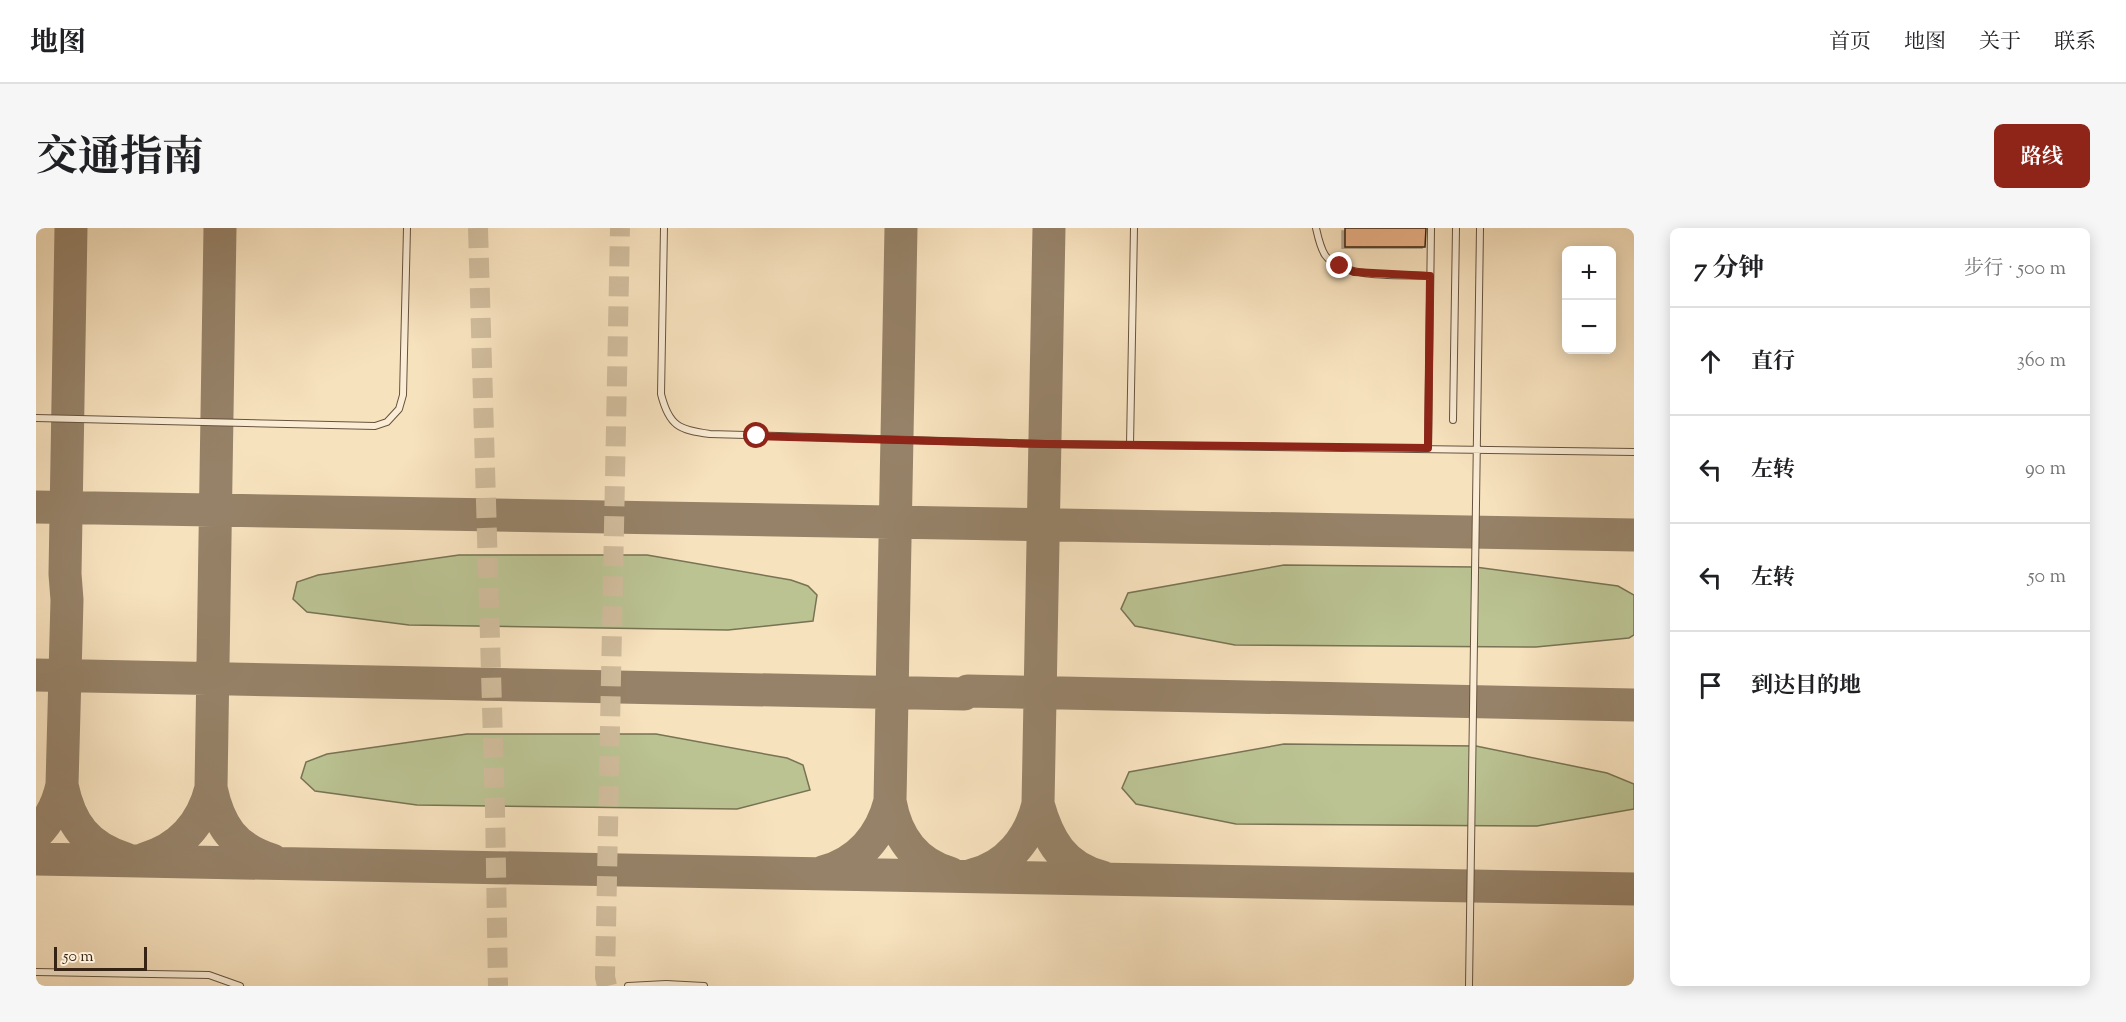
<!DOCTYPE html>
<html lang="zh">
<meta charset="utf-8">
<style>
body{margin:0;font-family:"Sorts Mill Goudy","Noto Serif SC",serif;background:#f6f6f6;color:#202124}
.controls{position:absolute;right:18px;top:18px;display:grid;overflow:hidden;border-radius:9px;box-shadow:0 3px 15px #0003}
.controls button{width:54px;height:54px;display:grid;place-items:center;padding:0;border:0;border-bottom:2px solid #e0e0e0;background:#fff;color:#202124;font:30px sans-serif}
.scale{position:absolute;left:18px;bottom:15px;width:93px;box-sizing:border-box;padding-left:6px;border:3px solid #362313;border-top:0;font-size:16px;line-height:21px;white-space:nowrap;color:#362313;-webkit-text-stroke:4px #faecd5;paint-order:stroke}
.stop{position:absolute;width:18px;height:18px;margin:-14px;border:4px solid #8f2418;border-radius:50%;background:#fff}
.stop.end{background:#8f2418;border-color:#fff;box-shadow:0 2px 6px #0008}
.list{margin:0;padding:0;list-style:none}
h2{display:flex;justify-content:space-between;align-items:center;height:78px;margin:0;padding:0 24px;font-size:26px}
h2 small{font-size:20px;font-weight:400;color:#757577}
.list li{display:grid;grid-template-columns:39px 1fr auto;gap:18px;align-items:center;box-sizing:border-box;height:108px;padding:0 24px;border-top:2px solid #e0e0e0}
.list b{display:block;font-size:22px;white-space:nowrap}
.list em{font-size:20px;font-style:normal;color:#757577}
.icon{flex:none;width:33px;height:33px;fill:none;stroke:currentColor;stroke-width:2;stroke-linecap:round;stroke-linejoin:round}
.map{position:relative;flex:none;width:1598px;height:758px;overflow:hidden;border-radius:9px}
header{display:flex;align-items:center;gap:36px;box-sizing:border-box;height:84px;padding:0 30px;background:#fff;border-bottom:2px solid #e0e0e0}
header strong{font-size:28px}
nav{display:flex;gap:33px;margin-inline-start:auto;font-size:21px}
.intro{display:flex;align-items:center;justify-content:space-between;box-sizing:border-box;height:144px;padding:0 36px}
h1{margin:0;font-size:42px}
.button{padding:15px 27px;border-radius:9px;background:#8f2418;color:#fff;font-size:21px;font-weight:700}
main{display:flex;gap:36px;padding:0 36px}
aside{flex:1;background:#fff;border-radius:9px;box-shadow:0 3px 15px #0003}
.map>svg:first-child{display:block}
.green{fill:#bbc393;stroke:#787353;stroke-width:1.5}
.lines{fill:none;stroke-linecap:round;stroke-linejoin:round}
.taxiway{stroke:#968268;stroke-width:33}
.building{fill:#e9b086;stroke:#362313;stroke-width:1.5;filter:url(#shadow)}
.trunk-tunnel{stroke:#d0bc9c;stroke-width:20;stroke-dasharray:20 10;stroke-linecap:butt}
.service-casing{stroke:#66533e;stroke-width:8}
.service{stroke:#faecd5;stroke-width:6}
.route{stroke:#8f2418;stroke-width:8}
</style>
<header>
<strong>地图</strong>
<nav><a>首页</a><a>地图</a><a>关于</a><a>联系</a></nav>
</header>
<div class="intro"><h1>交通指南</h1><a class="button">路线</a></div>
<main>
<div class="map">
<svg width="1598" height="758" viewBox="0 0 1598 758">
<defs>
<filter id="shadow"><feDropShadow dx="-3" dy="3" stdDeviation="0" flood-color="#0004"/></filter>
</defs>
<rect width="100%" height="100%" fill="#f7e2be"/>
<filter id="stains"><feTurbulence type="fractalNoise" baseFrequency=".00333" numOctaves="4"/><feColorMatrix values="0 0 0 0 .2 0 0 0 0 .09 0 0 0 0 .02 0 0 0 .5 -.17"/></filter>
<radialGradient id="worn" r=".72"><stop offset=".6" stop-color="#630" stop-opacity="0"/><stop offset="1" stop-color="#630" stop-opacity=".3"/></radialGradient>
<path class="green" d="M423,327H611L755,352L772,358L781,367L777,393L692,402L373,397L271,384L257,371L261,354L282,347Z
M1248,337L1439,339L1582,358L1598,367V407L1593,410L1500,419L1199,417L1099,398L1085,381L1092,365Z
M431,506H620L751,530L767,537L774,562L701,581L381,577L279,563L265,550L270,534L291,526Z
M1248,516L1440,518L1571,545L1598,556V581L1501,598L1200,596L1100,576L1086,560L1093,544Z"/>
<g class="lines">
<path class="taxiway" d="M35,0L29,346L31,372L26,557C34,596 51,619 90,631
M184,0L175,560C183,598 198,620 236,632
M865,0L854,573C860,607 879,635 914,645
M0,279L1598,307
M0,447L928,466L932,463L1598,477
M1002,576C1012,612 1027,639 1066,649
M0,606C14,592 22,576 26,557
M0,631L1598,661
M108,631C143,621 166,596 175,560
M787,644C823,634 845,608 854,573
M936,647C971,639 994,610 1002,576L1013,0"/>
</g>
<path class="building" d="M1309,0H1390L1389,19H1309Z"/>
<g class="lines">
<path class="trunk-tunnel" d="M442,0L459,581L462,758
M571,758L569,749L584,0"/>
<defs>
<path id="service" d="M628,0L625,166C633,198 643,202 674,206L1009,216L1598,224
M1280,0C1282,9 1284,19 1289,27C1307,52 1366,46 1394,48
M0,190L339,198L351,194L363,181L367,167L371,0
M1417,192L1420,0
M1094,217L1098,0
M1392,220L1395,0
M0,744L173,747L204,758
M592,758L630,756L668,758
M1433,758L1444,0"/>
</defs>
<use href="#service" class="service-casing"/>
<use href="#service" class="service"/>
</g>
<g class="lines">
<path class="route" d="M721,208L1010,216L1392,220L1394,48L1318,44L1304,38"/>
</g>
<rect width="100%" height="100%" filter="url(#stains)"/>
<rect width="100%" height="100%" fill="url(#worn)"/>
</svg>
<div class="controls">
<button>+</button>
<button>−</button>
</div>
<div class="scale">50 m</div>
<div class="stop" style="left:721px;top:208px"></div>
<div class="stop end" style="left:1304px;top:38px"></div>
</div>
<aside>
<h2>7 分钟<small>步行 · 500 m</small></h2>
<ul class="list">
<li><svg class="icon" aria-label="ahead" viewBox="0 0 24 24"><path d="M12 20V5M6 11l6-6 6 6"/></svg><div><b>直行</b></div><em>360 m</em></li>
<li><svg class="icon" aria-label="left" viewBox="0 0 24 24"><path d="M17 20v-9H6M10 6l-5 5 5 5"/></svg><div><b>左转</b></div><em>90 m</em></li>
<li><svg class="icon" aria-label="left" viewBox="0 0 24 24"><path d="M17 20v-9H6M10 6l-5 5 5 5"/></svg><div><b>左转</b></div><em>50 m</em></li>
<li><svg class="icon" aria-label="arrive" viewBox="0 0 24 24"><path d="M6 21V4h12l-3 4 3 4H6"/></svg><div><b>到达目的地</b></div></li>
</ul>
</aside>
</main>
